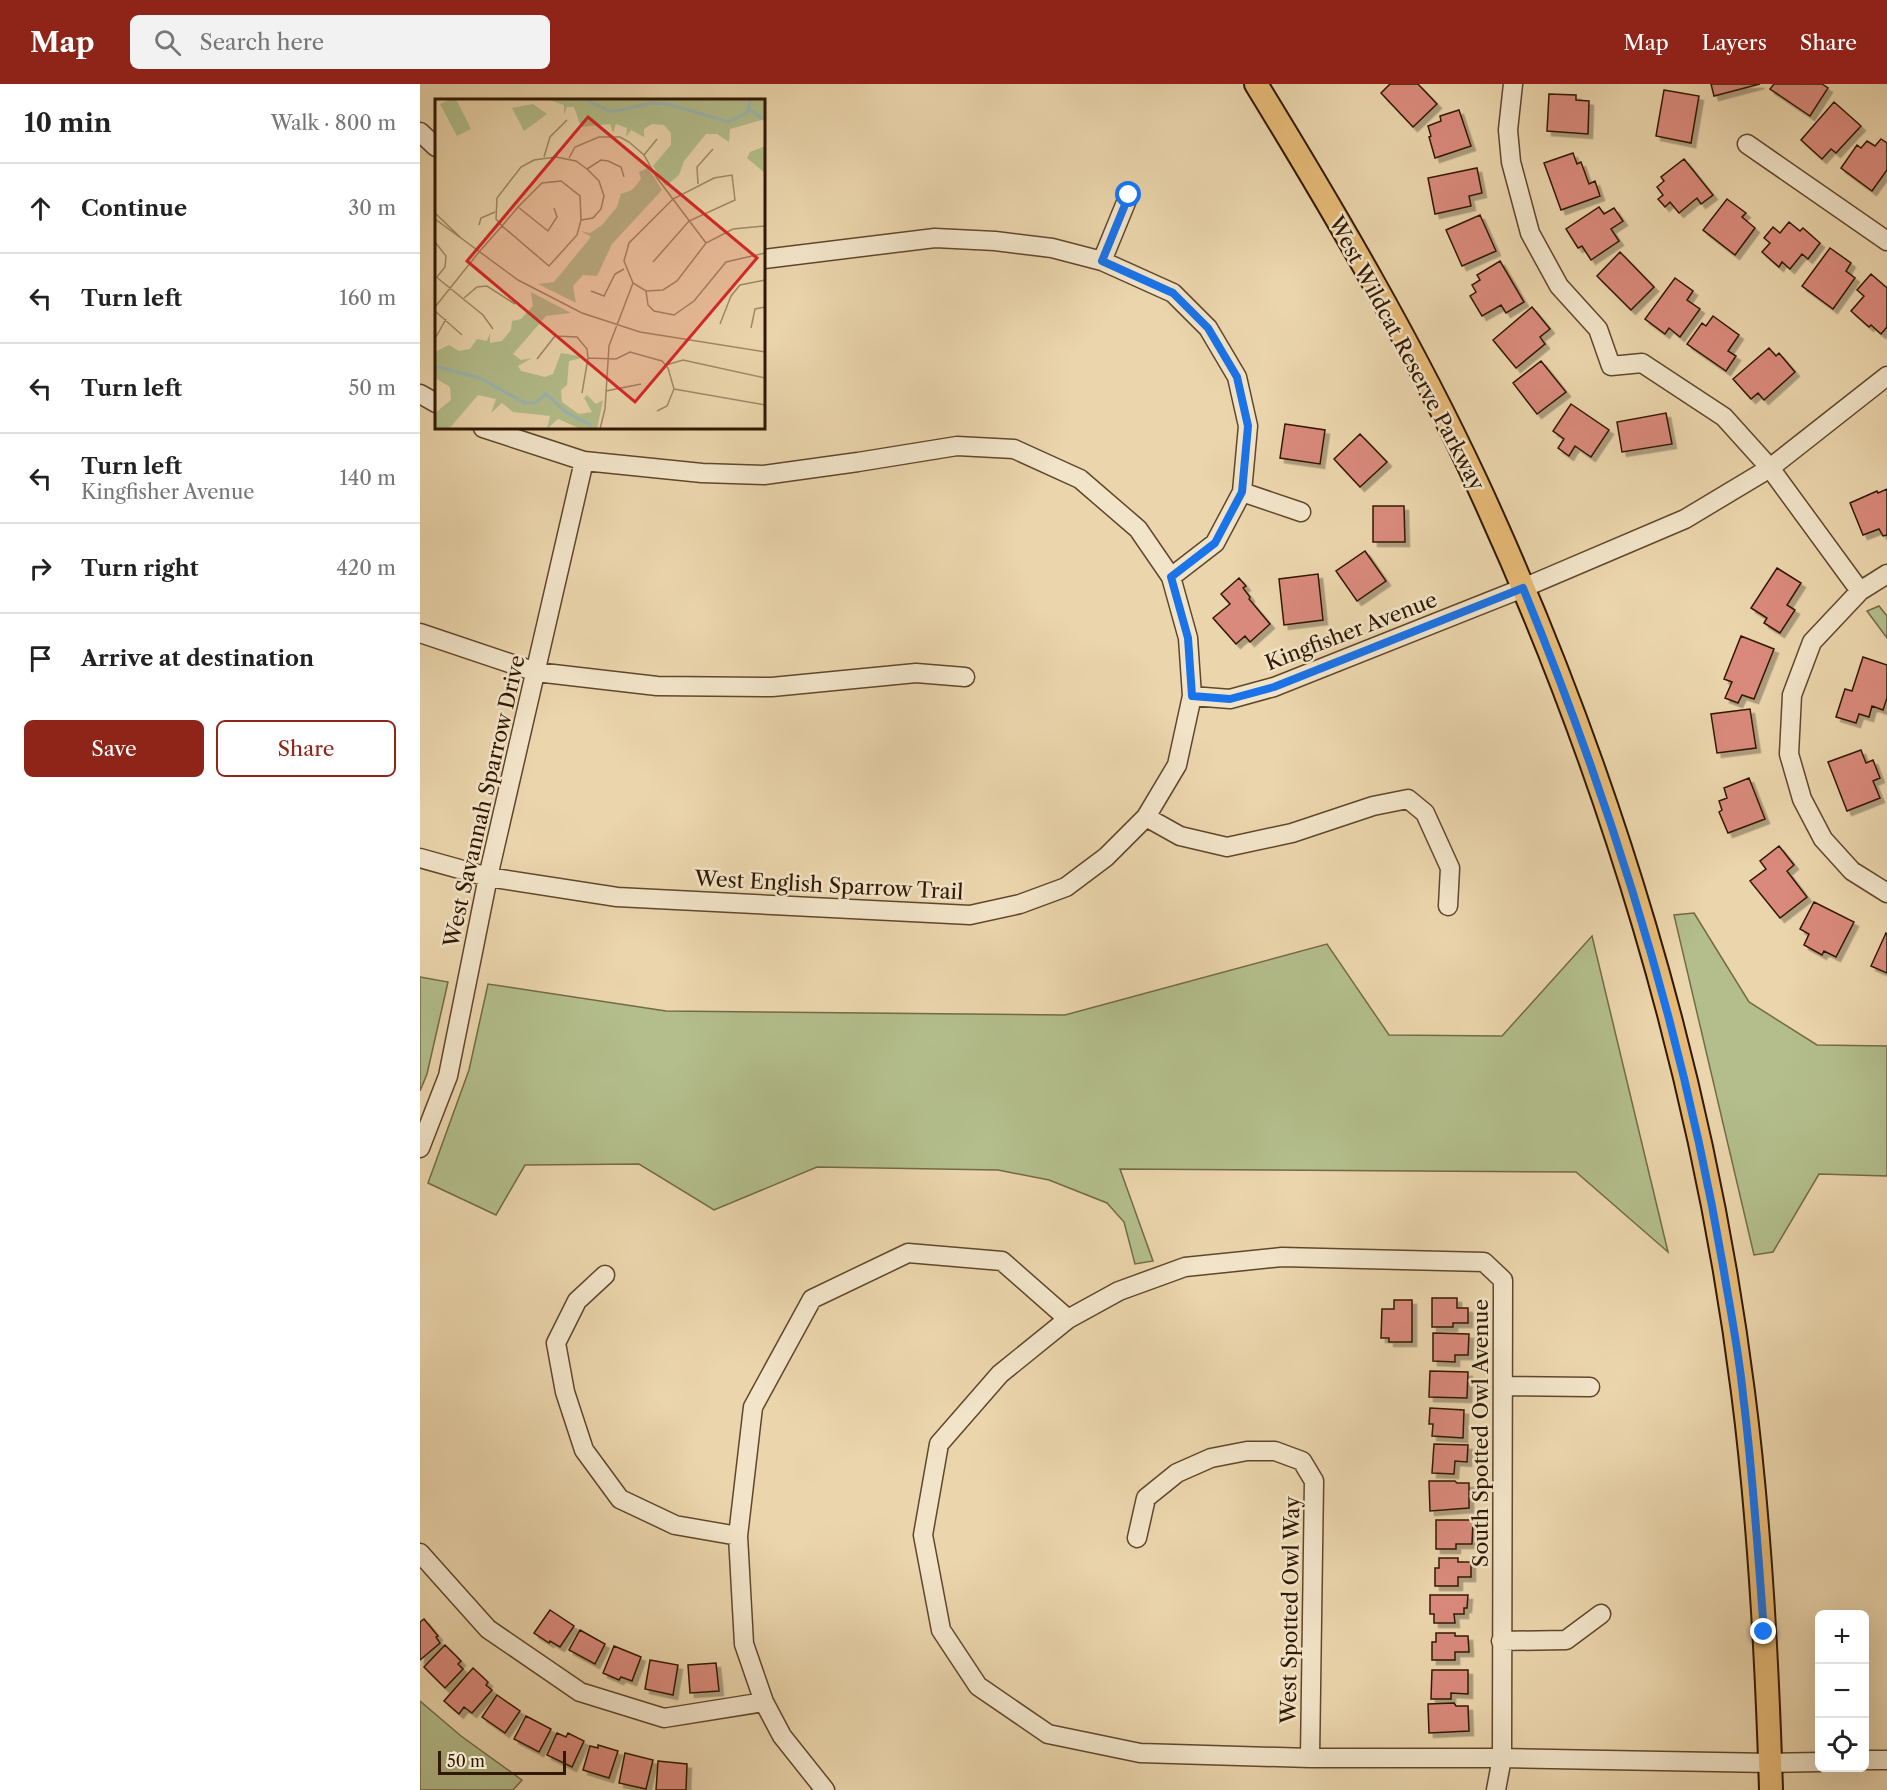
<!DOCTYPE html>
<meta charset="utf-8">
<style>
body{margin:0;font-family:"Libre Caslon Text",serif;background:#f2f2f2;color:#222}
.controls{position:absolute;right:18px;bottom:18px;display:grid;overflow:hidden;border-radius:9px;box-shadow:0 6px 24px #0002}
.controls button{width:54px;height:54px;display:grid;place-items:center;padding:0;border:0;border-bottom:2px solid #e0e0e0;background:#fff;color:#222;font:30px sans-serif}
.scale{position:absolute;left:18px;bottom:15px;width:128px;box-sizing:border-box;padding-left:6px;border:3px solid #311800;border-top:0;font-size:16px;line-height:21px;white-space:nowrap;color:#311800;-webkit-text-stroke:4px #f2e4c9;paint-order:stroke}
.stop{position:absolute;width:18px;height:18px;margin:-14px;border:4px solid #1a73e8;border-radius:50%;background:#fff}
.stop.end{background:#1a73e8;border-color:#fff;box-shadow:0 2px 6px #0008}
.list{margin:0;padding:0;list-style:none}
h2{display:flex;justify-content:space-between;align-items:center;height:78px;margin:0;padding:0 24px;font-size:26px}
h2 small{font-size:20px;font-weight:400;color:#767676}
.list li{display:grid;grid-template-columns:39px 1fr auto;gap:18px;align-items:center;box-sizing:border-box;height:90px;padding:0 24px;border-top:2px solid #e0e0e0}
.list b{display:block;font-size:22px;white-space:nowrap}
.list p{margin:0;font-size:20px;white-space:nowrap;color:#767676}
.list em{font-size:20px;font-style:normal;color:#767676}
.actions{display:flex;gap:12px;padding:18px 24px}
.actions a{flex:1;padding:14px 0;border:2px solid #8f2418;border-radius:9px;text-align:center;font-size:21px;color:#8f2418}
.actions .main{background:#8f2418;color:#fff}
.icon{flex:none;width:33px;height:33px;fill:none;stroke:currentColor;stroke-width:2;stroke-linecap:round;stroke-linejoin:round}
.map{position:relative;flex:none;width:1467px;height:1706px;overflow:hidden}
header{display:flex;align-items:center;gap:36px;box-sizing:border-box;height:84px;padding:0 30px;background:#8f2418;color:#fff}
header strong{font-size:28px}
nav{display:flex;gap:33px;margin-inline-start:auto;font-size:21px}
.search{width:420px;height:54px;background:#f2f2f2;display:flex;align-items:center;gap:15px;box-sizing:border-box;padding:0 21px;border-radius:9px;color:#767676;font-size:22px}
main{display:flex}
aside{flex:1;background:#fff}
.map>svg:first-child{display:block}
.green{fill:#b3be8c;stroke:#726b46;stroke-width:1.5}
.building{fill:#da8a7b;stroke:#311800;stroke-width:1.5;filter:url(#shadow)}
.lines{fill:none;stroke-linecap:round;stroke-linejoin:round}
.minor-casing{stroke:#60472b;stroke-width:21}
.major-casing{stroke:#311800;stroke-width:26}
.minor{stroke:#f2e4c9;stroke-width:18}
.major{stroke:#e6ba76;stroke-width:22}
.route{stroke:#1a73e8;stroke-width:8}
.labels{text-anchor:middle;dominant-baseline:central;stroke-width:5;stroke-linejoin:round;paint-order:stroke}
.street-label{font-size:21px;fill:#311800;stroke:#f2e4c9}
.inset-river{fill:none;stroke:#9bb7b2;stroke-width:3}
.inset-road{fill:none;stroke:#a18967;stroke-width:1.5}
.view{fill:#d62828;fill-opacity:0.15;stroke:#d62828;stroke-width:3}
.inset-edge{fill:none;stroke:#311800;stroke-width:3}
</style>
<header>
<strong>Map</strong>
<div class="search"><svg class="icon" aria-label="search" viewBox="0 0 24 24"><circle cx="10" cy="10" r="6"/><path d="M15 15l6 6"/></svg>Search here</div>
<nav><a>Map</a><a>Layers</a><a>Share</a></nav>
</header>
<main>
<aside>
<h2>10 min<small>Walk · 800 m</small></h2>
<ul class="list">
<li><svg class="icon" aria-label="ahead" viewBox="0 0 24 24"><path d="M12 20V5M6 11l6-6 6 6"/></svg><div><b>Continue</b></div><em>30 m</em></li>
<li><svg class="icon" aria-label="left" viewBox="0 0 24 24"><path d="M17 20v-9H6M10 6l-5 5 5 5"/></svg><div><b>Turn left</b></div><em>160 m</em></li>
<li><svg class="icon" aria-label="left" viewBox="0 0 24 24"><path d="M17 20v-9H6M10 6l-5 5 5 5"/></svg><div><b>Turn left</b></div><em>50 m</em></li>
<li><svg class="icon" aria-label="left" viewBox="0 0 24 24"><path d="M17 20v-9H6M10 6l-5 5 5 5"/></svg><div><b>Turn left</b><p>Kingfisher Avenue</p></div><em>140 m</em></li>
<li><svg class="icon" aria-label="right" viewBox="0 0 24 24"><path d="M7 20v-9h11M14 6l5 5-5 5"/></svg><div><b>Turn right</b></div><em>420 m</em></li>
<li><svg class="icon" aria-label="arrive" viewBox="0 0 24 24"><path d="M6 21V4h12l-3 4 3 4H6"/></svg><div><b>Arrive at destination</b></div></li>
</ul>
<div class="actions"><a class="main">Save</a><a>Share</a></div>
</aside>
<div class="map">
<svg width="1467" height="1706" viewBox="0 0 1467 1706">
<defs>
<filter id="shadow"><feDropShadow dx="4.5" dy="4.5" stdDeviation="0" flood-color="#0004"/></filter>
</defs>
<rect width="100%" height="100%" fill="#ebd5ac"/>
<filter id="stains"><feTurbulence type="fractalNoise" baseFrequency=".00333" numOctaves="4"/><feColorMatrix values="0 0 0 0 .2 0 0 0 0 .09 0 0 0 0 .02 0 0 0 .5 -.17"/></filter>
<radialGradient id="worn" r=".72"><stop offset=".6" stop-color="#630" stop-opacity="0"/><stop offset="1" stop-color="#630" stop-opacity=".3"/></radialGradient>
<path class="green" d="M1459,522L1467,532V554L1447,527Z
M1274,829L1329,918L1397,961L1467,962V1092L1399,1090L1353,1168L1334,1171L1254,831Z
M1172,852L1248,1168L1156,1088L700,1085L733,1177L715,1180L704,1138L687,1119L629,1096L578,1086L397,1083L294,1126L219,1080L105,1081L76,1131L8,1099L49,986L68,900L246,927L645,931L907,860L969,951L1082,952Z
M0,893L28,898L7,990L0,1007Z
M0,1617L41,1652L102,1696L93,1706H0Z"/>
<path class="building" d="M970,0H998L1017,20L993,43L961,9Z
M1291,0H1340L1294,12Z
M1354,0H1402L1408,4L1390,32L1350,5Z
M1244,6L1279,12L1271,59L1236,52Z
M1129,10L1156,11V16L1169,17L1168,50L1127,47Z
M1414,18L1441,42L1416,69L1411,65L1402,75L1381,56Z
M1039,26L1051,62L1015,74L1009,53L1011,52L1008,42L1021,37L1020,32Z
M1461,55L1467,59V86L1452,107L1421,84L1437,61L1441,64L1447,57L1455,62Z
M1153,69L1157,80L1161,78L1169,100L1175,97L1180,112L1141,126L1124,79Z
M1264,75L1293,111L1281,120L1277,114L1259,129L1250,118L1245,123L1238,115L1243,111L1237,103L1244,97L1241,93Z
M1057,84L1062,109L1049,112L1051,122L1015,130L1008,94Z
M1307,115L1326,129L1322,133L1335,144L1315,171L1283,146Z
M1179,123L1184,130L1194,124L1203,137L1191,145L1199,157L1171,176L1162,162L1158,164L1146,145Z
M1060,131L1076,167L1042,182L1026,146Z
M1369,138L1380,147L1383,144L1400,159L1388,175L1382,170L1370,185L1362,178L1359,183L1342,168L1350,159L1344,154L1353,143L1360,149Z
M1410,164L1431,179L1426,187L1435,194L1413,225L1382,202Z
M1200,168L1234,203L1211,226L1177,192Z
M1080,177L1104,218L1086,229L1081,221L1062,232L1050,212L1056,208L1052,201L1060,196L1057,191Z
M1451,190L1467,204V243L1461,250L1451,241L1449,243L1431,227L1444,212L1437,206Z
M1255,194L1273,207L1267,216L1280,225L1260,253L1249,244L1245,250L1225,235Z
M1112,223L1130,245L1120,253L1125,260L1096,284L1073,256Z
M1293,232L1319,251L1308,267L1316,272L1306,287L1267,260L1282,239L1286,242Z
M1349,264L1356,272L1359,269L1375,288L1344,316L1338,309L1331,315L1313,295Z
M1121,277L1146,308L1117,330L1093,299Z
M1151,320L1189,346L1171,373L1155,362L1149,372L1138,364L1144,355L1133,347Z
M1246,329L1252,360L1202,368L1197,338Z
M865,340L905,346L900,380L860,374Z
M940,350L967,378L940,403L914,375Z
M1467,405V451L1463,452L1459,445L1443,451L1430,419L1457,407L1458,409Z
M953,422H984L985,458H953Z
M945,467L966,497L937,517L916,487Z
M1357,484L1381,499L1367,521L1375,526L1360,549L1344,539L1347,534L1331,524Z
M898,490L903,536L864,541L859,495Z
M819,494L826,502L823,504L830,513L829,515L850,540L830,558L825,552L816,560L793,534L810,520L801,510Z
M1321,552L1354,565L1334,615L1322,611L1318,619L1305,614L1312,598L1304,595Z
M1443,573L1467,581V614L1463,626L1452,622L1449,633L1439,630L1436,639L1416,633L1425,605L1432,607Z
M1330,625L1336,664L1297,669L1291,630Z
M1441,666L1446,679L1453,676L1460,694L1453,697L1460,714L1427,727L1408,678Z
M1329,694L1345,735L1308,749L1299,728L1302,726L1299,717L1307,714L1304,704Z
M1359,762L1374,781L1367,787L1387,813L1360,834L1330,797L1346,785L1340,777Z
M1394,818L1434,838L1416,873L1404,867L1402,871L1384,861L1389,850L1380,845Z
M1466,849L1467,850V889L1451,882Z
M1012,1214H1037V1224H1048V1239H1033V1243H1012Z
M974,1216H992V1258H969V1254H961L962,1225H974Z
M1013,1249L1049,1250L1048,1271H1035V1278L1013,1277Z
M1010,1287L1048,1288L1047,1314L1009,1313Z
M1010,1324L1044,1326L1043,1354L1012,1352L1013,1340H1009Z
M1014,1360L1048,1361L1047,1378L1035,1377L1034,1390L1012,1389Z
M1009,1397H1035L1037,1399H1049V1424L1010,1427Z
M1016,1436H1053L1052,1460H1036V1465H1016Z
M1019,1474H1038V1478H1051V1493H1038V1502H1015V1484H1019Z
M1010,1511H1048L1047,1524H1044V1530H1034L1035,1539H1014V1530H1010Z
M130,1526L154,1542L140,1563L130,1557L129,1559L114,1549Z
M4,1535L18,1552L16,1553L20,1559L0,1576V1538Z
M160,1546L185,1560L175,1580L149,1566Z
M1016,1549H1035V1552H1048L1049,1568H1035V1576H1012V1558H1016Z
M25,1561L41,1577L38,1580L43,1585L25,1604L4,1583Z
M194,1562L221,1573L212,1597L201,1593L199,1596L183,1589Z
M230,1576L258,1581L253,1611L225,1605Z
M296,1579L299,1607L270,1609L268,1581Z
M53,1584L68,1598L66,1601L72,1606L52,1629L44,1623L39,1630L24,1617Z
M1012,1586H1048V1610L1031,1609V1615H1011Z
M77,1611L100,1627L85,1649L62,1633Z
M1034,1619L1036,1622H1048L1049,1647L1009,1649L1008,1620Z
M106,1632L131,1645L119,1668L94,1655Z
M137,1649L146,1653L148,1649L164,1657L152,1683L127,1671Z
M178,1661L198,1667L189,1694L163,1686L170,1662L178,1664Z
M205,1669L233,1676L226,1705L199,1699Z
M238,1677L267,1680L266,1706H236Z"/>
<g class="lines">
<defs>
<path id="minor" d="M1093,0L1088,46L1091,78L1110,149L1139,202L1178,245L1191,282L1222,279L1304,333L1350,384L1440,507
M0,48L16,63
M1327,60L1467,157
M344,175L515,154L575,157L632,164L682,177L753,209L788,244L817,293L828,342L822,408L795,459L751,493
M682,177L709,111
M0,310L16,319
M822,408L881,428
M1467,490L1440,507L1392,558L1372,611L1369,670L1382,715L1403,755L1432,787L1467,809
M0,549L116,588L237,602L352,603L496,589L545,593
M772,612L810,615L854,603L1103,504L1265,435L1350,384L1467,292
M726,733L760,752L807,763L872,749L953,722L988,715L1005,729L1030,784L1028,822
M0,774L68,793L197,813L550,831L600,820L646,803L686,773L726,733L757,681L772,612L768,554L751,493L718,445L660,395L594,365L537,362L438,378L344,391L282,389L164,377L63,344
M0,1064L28,992L68,793L164,377
M185,1191L157,1217L136,1259L145,1308L164,1366L200,1415L255,1441L318,1452
M1084,1302L1170,1303
M717,1454L726,1414L757,1389L791,1374L827,1367H855L882,1377L894,1397L890,1674
M0,1469L68,1545L160,1608L244,1634L344,1618
M1081,1557L1146,1556L1181,1530
M1444,1676H1467
M405,1706L362,1652L344,1618L324,1560L318,1452L333,1323L392,1215L488,1169L582,1177L648,1235
M1076,1706L1082,1674L1083,1196L1064,1178L862,1173L765,1183L699,1207L648,1235L580,1290L519,1360L503,1451L521,1546L558,1602L628,1650L720,1669L890,1674H1082L1350,1679L1400,1678"/>
<path id="major" d="M836,0C915,129 992,260 1056,397C1189,684 1283,993 1323,1308C1340,1439 1347,1573 1351,1706"/>
</defs>
<use href="#minor" class="minor-casing"/>
<use href="#major" class="major-casing"/>
<use href="#minor" class="minor"/>
<use href="#major" class="major"/>
</g>
<g class="lines">
<path class="route" d="M709,111L682,177L753,209L788,244L817,293L828,342L822,408L795,459L751,493L768,554L772,612L810,615L854,603L1103,504C1193,723 1263,949 1303,1182C1310,1225 1319,1268 1323,1311C1333,1389 1338,1469 1344,1548"/>
</g>
<g class="labels">
<g class="street-label">
<text transform="translate(987 269) rotate(62)">West Wildcat Reserve Parkway</text>
<text transform="translate(931 547) rotate(-21)">Kingfisher Avenue</text>
<text transform="translate(64 717) rotate(-77)">West Savannah Sparrow Drive</text>
<text transform="translate(409 801) rotate(3)">West English Sparrow Trail</text>
<text transform="translate(1060 1349) rotate(-90)">South Spotted Owl Avenue</text>
<text transform="translate(870 1526) rotate(-89)">West Spotted Owl Way</text>
</g>
</g>
<g transform="translate(15 15)">
<rect width="330" height="330" fill="#ebd5ac"/>
<path d="M15,0H21L36,30L22,37L5,5ZM111,0H330V20L295,30L294,43L282,35H271L249,62L244,76L231,87L218,67L236,46V34L229,26L217,25L209,30V38L196,31L191,38L192,29L181,25L178,34L175,25L146,28L139,8H132L129,16V6ZM98,5L112,15L89,32L77,9ZM330,47V74L312,59L315,53ZM213,69L227,91L177,145L162,177L148,176L138,187L141,204L103,185L119,183L156,138L146,132L155,134L167,126L182,108L186,95L197,91L206,80L204,73ZM96,193L136,214L111,217L78,255L86,261L97,259L83,267L86,272L110,278L118,275L126,254L150,258L134,262L132,286L126,291L127,303L144,315L157,313L149,299L152,296L161,305L168,301L162,330H146L123,320L112,330L115,317L78,313L67,304L56,314L61,300L43,296L14,330H0V314L16,301L15,288L0,279V253L14,246L24,252L35,250L42,240L52,242L55,234V244L67,242L76,231L77,222L86,220L98,207Z" fill="#b3be8c"/>
<path class="inset-river" d="M149,0L177,13L216,4L233,5L293,23L312,14L316,0M314,10L330,21M0,267L45,279L90,304H100L111,295L132,314L156,326"/>
<path class="inset-road" d="M209,56L222,40M109,58L115,38L132,21M134,59L140,48L164,38H185L194,43L209,56L222,79L271,144M152,70L166,61L173,62L186,68L189,78M263,85L262,68L278,50M83,108L113,132L122,118L119,109M0,114L25,138M0,120L83,181L147,214L205,233L330,253M44,126L46,119L60,113M0,143L11,157L10,168L2,178M218,163L254,122L300,101L297,76L279,79L238,100L194,144L189,162L198,184L211,192L228,191L242,182L271,144L298,130L330,127M0,177L48,216L58,230M156,192L169,197L180,175L189,170M211,192L213,206L219,212L239,216L259,202L291,163L330,154M29,199L42,188L52,187L80,205M0,208L44,153L67,127L83,108L107,84L126,82L145,97L146,121L142,136L114,167L67,127L61,120L62,99L86,68L99,61L121,58L141,62L152,70L164,82L169,97L166,110L158,119L146,121M0,212L27,236M285,225L296,197L305,186L330,181M316,229L320,210L330,208M1,238L11,220M153,259L181,260L195,253L227,262L233,269L239,290L232,307L222,312M102,260L120,237L142,238L152,250L153,259L147,294M231,266L248,261L330,279M239,290L330,306M171,292L206,285M45,330H71M165,330L170,310L174,247L198,184"/>
<path class="view" d="M153,18L322,159L200,303L32,162Z"/>
<rect width="330" height="330" class="inset-edge"/>
</g>
<rect width="100%" height="100%" filter="url(#stains)"/>
<rect width="100%" height="100%" fill="url(#worn)"/>
</svg>
<div class="controls">
<button>+</button>
<button>−</button>
<button><svg class="icon" aria-label="locate" viewBox="0 0 24 24"><circle cx="12" cy="12" r="6"/><path d="M12 2v4M12 18v4M2 12h4M18 12h4"/></svg></button>
</div>
<div class="scale">50 m</div>
<div class="stop" style="left:709px;top:111px"></div>
<div class="stop end" style="left:1344px;top:1548px"></div>
</div>
</main>
